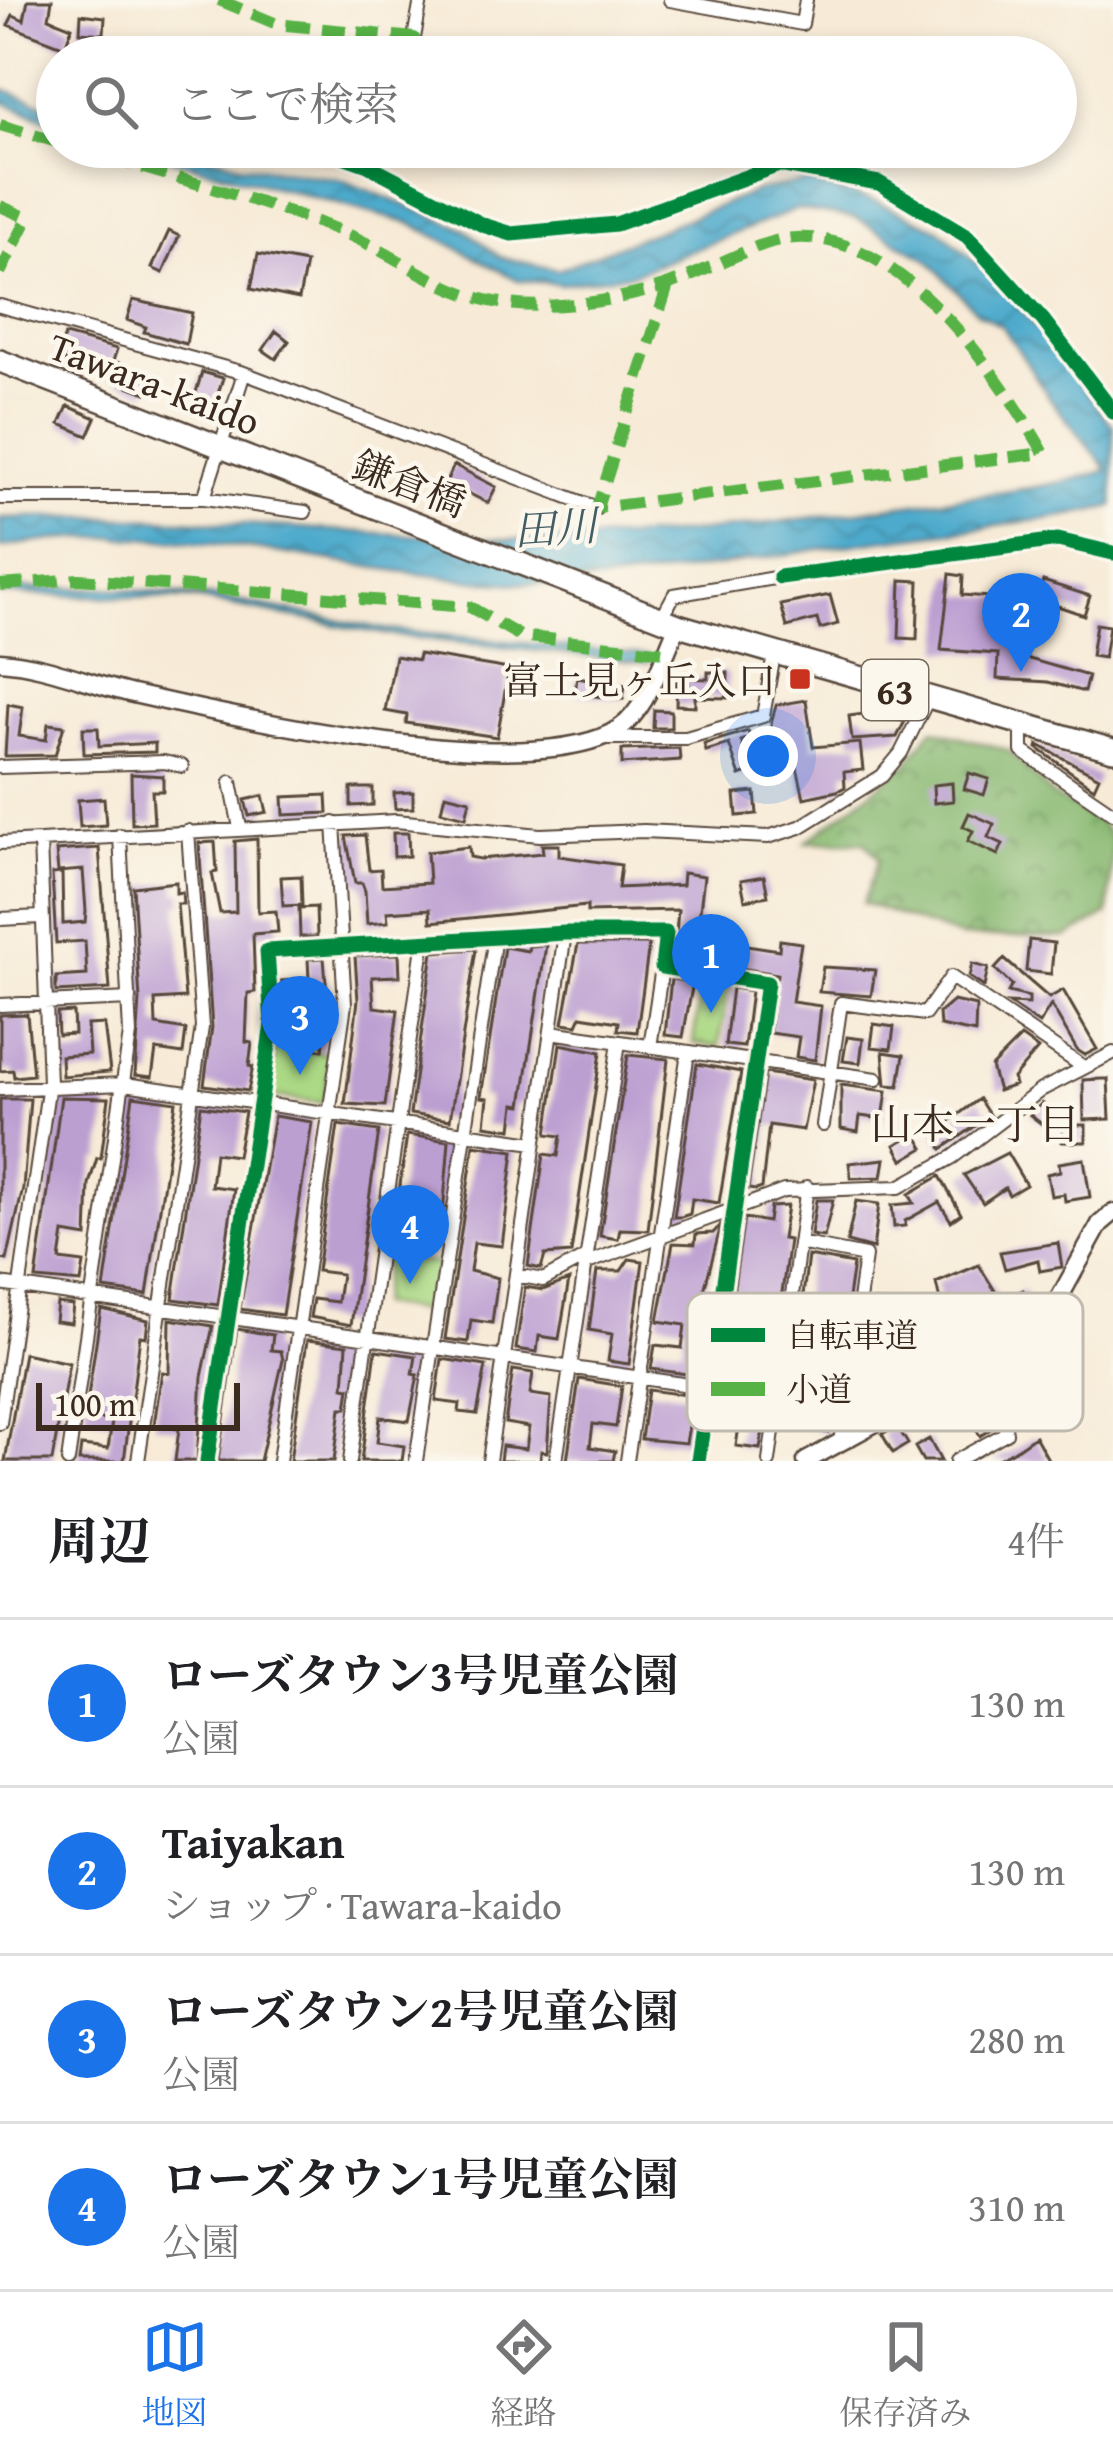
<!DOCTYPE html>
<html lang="ja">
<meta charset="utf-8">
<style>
body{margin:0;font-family:"Gentium Book Plus","Noto Serif JP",serif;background:#f6f6f6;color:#202124}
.scale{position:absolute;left:36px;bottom:30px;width:204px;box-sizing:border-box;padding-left:12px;border:6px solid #3b2a1e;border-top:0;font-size:33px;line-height:42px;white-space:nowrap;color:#3b2a1e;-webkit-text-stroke:9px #fbf7ec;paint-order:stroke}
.you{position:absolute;left:768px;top:756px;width:42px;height:42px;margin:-30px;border:9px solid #fff;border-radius:50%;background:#1a73e8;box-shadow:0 0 0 18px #1a73e833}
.badge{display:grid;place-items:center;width:78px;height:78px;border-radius:50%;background:#1a73e8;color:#fff;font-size:39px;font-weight:700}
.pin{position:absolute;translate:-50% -99px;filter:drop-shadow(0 3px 6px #0008)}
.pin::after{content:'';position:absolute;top:63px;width:42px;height:36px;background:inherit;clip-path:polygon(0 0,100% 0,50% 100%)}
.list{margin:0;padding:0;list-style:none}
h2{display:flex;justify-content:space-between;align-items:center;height:156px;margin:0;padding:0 48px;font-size:51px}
h2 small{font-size:39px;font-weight:400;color:#757577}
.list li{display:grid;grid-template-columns:78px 1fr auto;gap:36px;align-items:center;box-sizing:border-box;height:168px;padding:0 48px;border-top:3px solid #e0e0e0}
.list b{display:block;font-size:45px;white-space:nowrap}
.list p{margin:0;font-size:39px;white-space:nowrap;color:#757577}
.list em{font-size:39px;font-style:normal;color:#757577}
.icon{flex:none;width:66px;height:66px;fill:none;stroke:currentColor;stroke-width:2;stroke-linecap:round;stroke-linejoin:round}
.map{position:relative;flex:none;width:1113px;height:1461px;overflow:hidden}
.search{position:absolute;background:#fff;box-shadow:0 6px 18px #0003;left:36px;right:36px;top:36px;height:132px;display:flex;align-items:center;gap:30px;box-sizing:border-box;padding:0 42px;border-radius:66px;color:#757577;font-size:45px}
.sheet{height:828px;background:#fff}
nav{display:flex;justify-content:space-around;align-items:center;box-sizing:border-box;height:168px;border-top:3px solid #e0e0e0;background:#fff;font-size:33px;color:#757577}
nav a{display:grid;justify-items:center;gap:6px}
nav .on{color:#1a73e8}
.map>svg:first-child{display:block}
.forest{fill:url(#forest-crowns);stroke:#627248;stroke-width:3}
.park{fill:#acd985;stroke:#748252;stroke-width:3}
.water{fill:url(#water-waves);stroke:#446a75;stroke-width:3}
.building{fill:#bc9fd1}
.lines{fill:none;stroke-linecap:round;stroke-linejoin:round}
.minor-casing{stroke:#57473a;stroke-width:16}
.tertiary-casing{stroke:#57473a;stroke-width:21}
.primary-casing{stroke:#57473a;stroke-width:26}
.minor{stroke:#fff;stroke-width:12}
.tertiary{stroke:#fff;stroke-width:16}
.primary{stroke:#fff;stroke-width:21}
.quiet{stroke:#57b245;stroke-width:12;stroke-dasharray:24 12;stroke-linecap:butt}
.cycleway-casing{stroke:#fbf7ec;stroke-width:22}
.cycleway{stroke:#00873e;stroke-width:15}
.poi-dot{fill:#c8321e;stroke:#fbf7ec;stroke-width:4.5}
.labels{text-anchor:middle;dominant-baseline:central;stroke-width:9;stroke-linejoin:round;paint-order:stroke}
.shield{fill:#fbf7ec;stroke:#75685c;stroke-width:3}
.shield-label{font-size:36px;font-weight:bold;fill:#3b2a1e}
.street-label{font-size:39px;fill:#3b2a1e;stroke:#fbf7ec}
.poi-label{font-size:39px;fill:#3b2a1e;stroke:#fbf7ec;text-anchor:end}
.water-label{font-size:42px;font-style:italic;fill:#435d64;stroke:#fbf7ec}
.neighbourhood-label{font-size:42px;fill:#3b2a1e;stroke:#fbf7ec}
.key{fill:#fbf7ec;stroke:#c1baae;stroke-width:3}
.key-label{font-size:33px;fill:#3b2a1e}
</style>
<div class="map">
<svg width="1113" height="1461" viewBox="0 0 1113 1461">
<defs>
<pattern id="forest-crowns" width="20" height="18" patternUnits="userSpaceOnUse" patternTransform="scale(3)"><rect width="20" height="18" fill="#89b972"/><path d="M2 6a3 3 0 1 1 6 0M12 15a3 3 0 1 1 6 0" fill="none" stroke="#71975d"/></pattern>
<pattern id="water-waves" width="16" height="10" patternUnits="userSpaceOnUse" patternTransform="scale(3)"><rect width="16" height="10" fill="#4eaacc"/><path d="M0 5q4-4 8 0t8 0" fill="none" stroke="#428ba5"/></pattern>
</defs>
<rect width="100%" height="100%" fill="#fbf7ec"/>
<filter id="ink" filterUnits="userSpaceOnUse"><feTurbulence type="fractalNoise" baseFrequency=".00833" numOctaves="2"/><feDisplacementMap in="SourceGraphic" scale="24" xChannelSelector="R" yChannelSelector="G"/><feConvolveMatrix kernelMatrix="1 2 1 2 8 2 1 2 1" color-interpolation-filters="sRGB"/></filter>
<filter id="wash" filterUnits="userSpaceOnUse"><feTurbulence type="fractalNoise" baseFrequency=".004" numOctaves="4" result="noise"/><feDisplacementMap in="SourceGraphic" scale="48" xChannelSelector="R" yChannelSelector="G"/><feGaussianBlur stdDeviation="2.7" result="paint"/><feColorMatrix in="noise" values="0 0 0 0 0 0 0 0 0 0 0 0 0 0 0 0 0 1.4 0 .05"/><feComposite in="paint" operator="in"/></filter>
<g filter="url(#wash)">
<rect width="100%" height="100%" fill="#f7ead6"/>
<path class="forest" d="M932,729L1008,750L1054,797L1100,822L1113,840L1108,914L1067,937H960L863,903L879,859L865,842H806L908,763Z"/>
<path class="park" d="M702,980L729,983L719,1047L693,1043Z
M275,1047L331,1054L324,1103L268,1096Z
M386,1257L440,1264L433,1313L379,1305Z"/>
<path class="water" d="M0,88L57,109V124L0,101Z
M126,147H181L243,165L340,179L465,229L500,257L558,270L759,190L808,181L877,202L939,229L1006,290L1113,426V506C1027,526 939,531 852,544C734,561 609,592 489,582C328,569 162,515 0,548V518C177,511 352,537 529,540C654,541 778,523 901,505C970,495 1042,491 1108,470L1051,400L1003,327L977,312L928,260L856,218L797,209L632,274L561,284L518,280L412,224Z
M105,588L215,597L390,630L649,655L648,663L389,635L194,599L0,594L6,588Z"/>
<g id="blocks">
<path class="building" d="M28,0H52L49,18L72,27L65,47L8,25L13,15L24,20Z
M81,14L105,17L104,34L80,32Z
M169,231L179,236L163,273L152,268Z
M258,254L306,263L299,299L251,289Z
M133,300L192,313L186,344L144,332L146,327L127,320Z
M276,331L289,341L276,359L263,350Z
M65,335L117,349L113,361L152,375L146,393L56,358Z
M202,372L223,378L214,406L194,399Z
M68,406L96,418L88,436L60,424Z
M454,465L496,487L488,503L446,482Z
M950,574L963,576L962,595L1036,600L1033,646L1025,645L1022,657L1088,676L1084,692L1048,682L997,679L998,654L941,650Z
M901,580L919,581L917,639L899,638Z
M1043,581L1090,596L1084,615L1037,599Z
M830,595L838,624L820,629L817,619L787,627L781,605Z
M1096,624L1109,626L1104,658L1091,656Z
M419,654L509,669L497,737L406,723L407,715L385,711L395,656L418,660Z
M708,672L728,673L727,698L695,697V706L676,705L677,678L708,679Z
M577,677L625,685L623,699L575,694Z
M806,700L813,747L860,743L863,770L844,772L845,787L837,791L804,798L797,767L778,770L771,723L776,705Z
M8,704L23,707L19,736L46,740L48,724L64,726L55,755L5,756Z
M654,710L671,711V728H653Z
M864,714V718L905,721L897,737L852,740L849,716Z
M83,728H98L99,746L155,743V752L84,754Z
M748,731L750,738L741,741L751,772L740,776L729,744L706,751L704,744Z
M1038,745L1099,777L1094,788L1037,748Z
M679,748L680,760L622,764V750Z
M969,773L989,779L984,795L964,789Z
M131,774L163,776V791H152L154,823L132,824Z
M952,783L953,801L934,803L933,785Z
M351,788H373V805L351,806Z
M413,792V808L395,809L394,793Z
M755,792L757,814L737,816L735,794Z
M445,794L470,800L466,817L441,811Z
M327,795L328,813L284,815L283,797Z
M263,796L267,812L249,816L245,800Z
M104,798L106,825L80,827L78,800Z
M969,813L994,824L988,837L1003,844L998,855L968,841L973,831L963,826Z
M393,833H408L409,856L394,857Z
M365,835L369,870L381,869L382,886L429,883L427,852L469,847L470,857L480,859L543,853L542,845H559V856L621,865L618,888L682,885L683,873L704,876L697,937L779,950L780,940L801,943L792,1002L821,1006L815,1060L796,1057L799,1037L770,1033L777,974L674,957L678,910L587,912V906L431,922L430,909L387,912L388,922L367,924L365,891L362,883H355L346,836Z
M257,839L258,912L276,911L278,932L253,934L255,992L248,993L246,1042L252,1043L249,1066L253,1067L248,1091L204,1085L212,1027L199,843L215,842L217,872L212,873L220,913L236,912L235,841Z
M99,848L110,989L56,992V977L87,975L85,941L56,943L52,874L62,873L63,924L85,922L86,911L83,870L58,872L56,851Z
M301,876L302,905L283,906L281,877Z
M764,876L768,896L745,900L741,880Z
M176,882V893L182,892L183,904H177L185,998L155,1000L156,1025L186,1030L183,1054L156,1050L152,1077L135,1075L140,1000L133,887Z
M316,907L317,937H300L299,908Z
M1029,940L1054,943L1051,974L1026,971Z
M578,944H649L637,1032L618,1030L619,1022L581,1016L577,1025L563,1023Z
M546,945L522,1105L515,1104L512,1129L485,1125L488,1098L481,1097L504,947L528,951L529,946Z
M476,949L450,1120L410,1114L433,952Z
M399,954L400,976L372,977L374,1007L398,1010L385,1106L345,1104L358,1000L355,956Z
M324,958L328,1007L323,1050L280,1043L281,981L309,979L308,959Z
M1004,959L1049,998L1063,990L1097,1049L1085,1055L1077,1050L1051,1005L1039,1024L1008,1003L1029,1004V997L1008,992L1012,985L995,969Z
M972,964L988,968L984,987L969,977Z
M823,967L875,970L871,996L819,992Z
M671,979L693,982L683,1037L665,1035Z
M732,988L751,991L744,1047L725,1045Z
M953,1001L976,1006L975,1033L940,1026L939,1013Z
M73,1012L74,1034L58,1035L57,1013Z
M27,1014L33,1075L14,1077L13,1070L0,1071V1015Z
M104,1024L110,1072L62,1076L61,1056L89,1054L87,1025Z
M874,1024L894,1027L891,1049L871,1047Z
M847,1037L863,1039L860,1063L843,1061Z
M1021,1037L1038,1049L1013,1078L1015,1085L998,1091L991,1067Z
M560,1044L601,1052L571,1253L545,1255L541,1269L528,1266L544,1154L558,1156L561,1136L547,1134Z
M883,1052L904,1055L899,1086L886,1085Z
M628,1055L668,1059L648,1230L620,1229L618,1239L600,1236Z
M697,1064L741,1072L719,1203L692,1199L690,1214L681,1217H674Z
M765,1073L813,1080L803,1130L769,1125L762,1188L756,1190L748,1189Z
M1102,1079H1108L1110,1119L1084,1120L1083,1080Z
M841,1085L887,1091L883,1119L860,1116L858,1132L841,1129Z
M133,1096L176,1102L147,1295L104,1289Z
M61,1097L109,1098L101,1158H97L89,1184L87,1237L64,1233L60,1260L84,1263L81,1283L36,1279Z
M0,1099H30L23,1188L7,1260L0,1259Z
M979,1099L990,1116L942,1149L934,1133Z
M1042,1103L1057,1114L1047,1128L1030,1115Z
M201,1106L245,1112L237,1156L215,1153L211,1186L234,1189L218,1305L173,1299Z
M274,1116L312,1122L282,1315L240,1309Z
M338,1125L379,1131L351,1325L310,1317L313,1299L337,1302L341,1274L317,1271Z
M1062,1125H1086V1142H1062Z
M915,1133L924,1148L903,1160L895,1145Z
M407,1135L449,1141L443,1214L438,1213L434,1237L414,1234L411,1259L390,1256Z
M474,1145L514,1151L502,1246L474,1243L470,1271L498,1278L492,1323L471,1320L468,1342L445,1339Z
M1007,1153L1026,1185L1009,1195L1005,1188L983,1203L964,1175Z
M885,1159L882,1177L851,1178L849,1163Z
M1084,1159L1090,1197L1065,1201L1064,1194L1051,1196L1047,1174L1060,1171L1059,1163Z
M940,1176L961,1214L951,1221L939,1202L905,1221V1226L894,1227L892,1205L914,1203L909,1194Z
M816,1200H833L824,1237L811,1235Z
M856,1201L879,1204L873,1249L847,1242Z
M787,1206L782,1239L789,1240L777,1330L763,1384L745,1381L754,1324L729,1321L744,1218L768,1222L770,1207Z
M721,1225L705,1287L694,1375L651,1369L655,1345L682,1348L685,1325L658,1321L673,1243L695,1244L696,1234L713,1233Z
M1058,1243L1062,1267L1040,1271L1038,1260L1005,1269L1000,1252Z
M808,1256L853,1264L828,1433L787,1423Z
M629,1259L643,1261L629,1364L608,1361L612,1334L589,1330L597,1271H621Z
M979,1265L1018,1328L986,1347L958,1359L956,1354L916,1376L920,1384L869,1412L859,1392L915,1365L897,1363L946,1333L886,1321L881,1361L863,1358L875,1301L942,1310L936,1283Z
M569,1280L559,1339L539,1336L537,1352L516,1349L525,1287L543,1290Z
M1023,1290L1036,1314L1019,1325L1012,1296Z
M57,1303L73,1305L71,1323L55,1321Z
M101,1309L148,1320L146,1337L140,1336L124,1461H79L81,1446L108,1449L112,1421L85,1417Z
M170,1319L213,1326L202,1377L197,1461H175L179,1429L154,1425L162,1372L169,1373Z
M237,1329L273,1335L271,1350L281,1351L283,1360L260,1461H218Z
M307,1340L347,1345L344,1387L350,1388L347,1408H341L334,1461H290Z
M376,1350L416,1356L413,1374L418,1375L409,1421L380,1417L377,1442L404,1446L402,1461H361Z
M24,1353L69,1363L52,1461H5Z
M442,1359L486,1366L477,1414L459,1412L460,1404L436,1401Z
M513,1370L533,1373L530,1394L551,1397L547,1452L541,1451L540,1461H500L502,1446L526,1449L529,1427L505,1423Z
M579,1379L622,1386L616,1427L593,1424L590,1447L615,1451L613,1461H567Z
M980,1380L989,1397L985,1404L994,1427L980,1436L967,1413L945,1426L933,1406Z
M648,1390L694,1396L686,1443L641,1439Z
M742,1407L766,1410L760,1449L736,1446Z
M897,1426L908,1444L893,1453L882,1434Z
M1035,1436L1049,1461H994L1015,1450Z
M929,1439L941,1461H923L915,1447Z"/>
</g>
</g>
<g filter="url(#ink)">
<use href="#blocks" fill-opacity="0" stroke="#57473a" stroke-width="3"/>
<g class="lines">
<defs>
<path id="minor" d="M670,0L802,24L806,0
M414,38L421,0
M0,306L244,373L597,508
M0,498H204L305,512
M204,498L244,373
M661,619L674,595L780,577
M1022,725V751L1113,813
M599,738H686L763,716L774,655
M0,767L164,762L182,766
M231,782L240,828
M0,843L40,841
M0,919L41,917
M0,1005L130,999
M551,1032L877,1079
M650,1047L662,967
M0,1089L125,1084L534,1143
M823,1125L841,1003L925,1014L951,977L1082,1066
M799,1243L865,1256L840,1443
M587,1263L784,1191L899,1187L953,1157L1041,1090L1113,1053
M516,1275L543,1280L588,1256
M0,1284L778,1398
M0,1423L49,1083L40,841L396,821L540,835L644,831L768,837L800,827L882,776L901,753L928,699
M68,1461L130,1034L120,835
M138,1461L202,1027L188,831
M207,1461L272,1024L267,951L565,933H666L662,967L767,983L698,1461
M279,1461L345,1004L334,823
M350,1461L424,939
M416,1461L495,936
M489,1461L565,933
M556,1461L619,1042
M627,1461L688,1052
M769,1461L807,1187
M956,1461L1006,1433L994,1359"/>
<path id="tertiary" d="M0,661C46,664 89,684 133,694C230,716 553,791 627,722C651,699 664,655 678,625
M806,1461L1031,1338L1046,1322L1100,1224L1113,1213"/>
<path id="primary" d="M0,361L678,625L1113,750"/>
</defs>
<use href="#minor" class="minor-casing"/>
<use href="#tertiary" class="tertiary-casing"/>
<use href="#primary" class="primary-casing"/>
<use href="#minor" class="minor"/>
<use href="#tertiary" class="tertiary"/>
<use href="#primary" class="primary"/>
<path class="quiet" d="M219,0L277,24L414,38L410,57
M0,125L57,142
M74,147C160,174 250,196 335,229C391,250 440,294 501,303C552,311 624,301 672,283C704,272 733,255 765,244C884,204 995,368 1044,453L597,508L668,285
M0,206L28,218L0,273
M0,585L79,579L470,607L520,636L665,652"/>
<defs>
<path id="cycleway" d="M317,147L368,165L483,225L512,234L616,224L779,165L879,183L967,236L1043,320L1113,412
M780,577L1058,540L1113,553
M207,1461L272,1024L267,951L565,933H666L662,967L767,983L698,1461"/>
</defs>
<use href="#cycleway" class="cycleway-casing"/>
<use href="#cycleway" class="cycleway"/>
</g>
</g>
<rect class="poi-dot" x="788" y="667" width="24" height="24" rx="6"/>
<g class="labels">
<rect class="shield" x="862" y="660" width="66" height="60" rx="9"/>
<g class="shield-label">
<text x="895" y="690">63</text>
</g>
<g class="street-label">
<text transform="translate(155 383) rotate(21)">Tawara-kaido</text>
<text transform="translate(410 483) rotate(21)">鎌倉橋</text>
</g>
<g class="poi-label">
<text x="776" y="679">富士見ヶ丘入口</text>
</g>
<g class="water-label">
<text transform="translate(555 527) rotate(-4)">田川</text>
</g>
<g class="neighbourhood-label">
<text x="975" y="1123">山本一丁目</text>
</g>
</g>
<rect x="687" y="1293" width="396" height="138" rx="18" class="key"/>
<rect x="711" y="1328" width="54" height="14" fill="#00873e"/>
<rect x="711" y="1382" width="54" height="14" fill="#57b245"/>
<g class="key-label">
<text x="786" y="1347">自転車道</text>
<text x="786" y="1401">小道</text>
</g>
</svg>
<div class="scale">100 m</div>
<div class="you"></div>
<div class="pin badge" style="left:711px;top:1013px">1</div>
<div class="pin badge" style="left:1021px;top:672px">2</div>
<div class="pin badge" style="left:300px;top:1075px">3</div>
<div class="pin badge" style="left:410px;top:1284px">4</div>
<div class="search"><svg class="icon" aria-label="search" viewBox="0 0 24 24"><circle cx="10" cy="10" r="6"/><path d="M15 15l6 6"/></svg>ここで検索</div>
</div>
<section class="sheet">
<h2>周辺<small>4件</small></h2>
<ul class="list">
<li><span class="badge">1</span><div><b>ローズタウン3号児童公園</b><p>公園</p></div><em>130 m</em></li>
<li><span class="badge">2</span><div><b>Taiyakan</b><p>ショップ · Tawara-kaido</p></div><em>130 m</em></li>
<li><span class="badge">3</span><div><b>ローズタウン2号児童公園</b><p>公園</p></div><em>280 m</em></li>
<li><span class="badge">4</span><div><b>ローズタウン1号児童公園</b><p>公園</p></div><em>310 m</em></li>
</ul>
</section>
<nav>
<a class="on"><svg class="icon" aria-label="map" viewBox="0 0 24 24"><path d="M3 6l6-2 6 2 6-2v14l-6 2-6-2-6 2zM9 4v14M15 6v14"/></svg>地図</a>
<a><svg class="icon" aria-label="directions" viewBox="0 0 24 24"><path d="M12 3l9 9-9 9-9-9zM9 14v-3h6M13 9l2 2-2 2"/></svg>経路</a>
<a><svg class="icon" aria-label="saved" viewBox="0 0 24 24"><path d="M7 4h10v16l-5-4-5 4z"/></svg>保存済み</a>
</nav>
